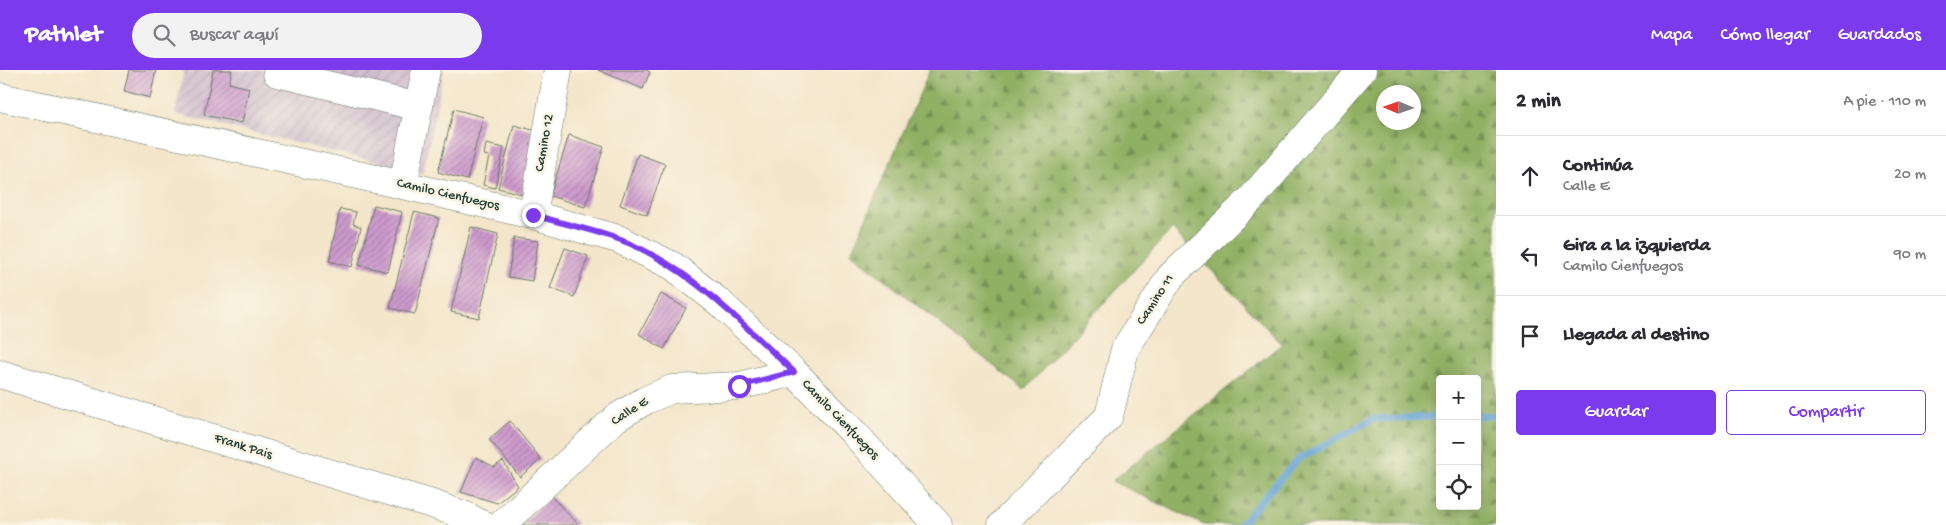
<!DOCTYPE html>
<html lang="es">
<meta charset="utf-8">
<style>
body{margin:0;font-family:"Gochi Hand",sans-serif;background:#f2f2f3;color:#2b2b33}
.controls{position:absolute;right:15px;bottom:15px;display:grid;overflow:hidden;border-radius:5px;box-shadow:0 2px 12px #0003}
.controls button{width:45px;height:45px;display:grid;place-items:center;padding:0;border:0;border-bottom:1px solid #e1e1e2;background:#fff;color:#2b2b33;font:25px sans-serif}
.compass{position:absolute;left:1376px;top:15px;width:45px;height:45px;border-radius:50%;background:#fff;box-shadow:0 2px 12px #0003;rotate:272deg}
.stop{position:absolute;width:15px;height:15px;margin:-11px;border:4px solid #7c3aed;border-radius:50%;background:#fff}
.stop.end{background:#7c3aed;border-color:#fff;box-shadow:0 1px 5px #0008}
.list{margin:0;padding:0;list-style:none}
h2{display:flex;justify-content:space-between;align-items:center;height:65px;margin:0;padding:0 20px;font-size:21px}
h2 small{font-size:16px;font-weight:400;color:#7c7c81}
.list li{display:grid;grid-template-columns:32px 1fr auto;gap:15px;align-items:center;box-sizing:border-box;height:80px;padding:0 20px;border-top:1px solid #e1e1e2}
.list b{display:block;font-size:19px;white-space:nowrap}
.list p{margin:0;font-size:16px;white-space:nowrap;color:#7c7c81}
.list em{font-size:16px;font-style:normal;color:#7c7c81}
.actions{display:flex;gap:10px;padding:15px 20px}
.actions a{flex:1;padding:11px 0;border:1px solid #7c3aed;border-radius:5px;text-align:center;font-size:18px;color:#7c3aed}
.actions .main{background:#7c3aed;color:#fff}
.icon{flex:none;width:28px;height:28px;fill:none;stroke:currentColor;stroke-width:2;stroke-linecap:round;stroke-linejoin:round}
.map{position:relative;flex:none;width:1496px;height:455px;overflow:hidden}
header{display:flex;align-items:center;gap:30px;box-sizing:border-box;height:70px;padding:0 25px;background:#7c3aed;color:#fff}
header strong{font-size:24px}
nav{display:flex;gap:28px;margin-inline-start:auto;font-size:18px}
.search{width:350px;height:45px;background:#f2f2f3;display:flex;align-items:center;gap:12px;box-sizing:border-box;padding:0 18px;border-radius:28px;color:#7c7c81;font-size:19px}
main{display:flex}
aside{flex:1;background:#fff}
.map>svg:first-child{display:block}
.industrial{fill:url(#industrial-furrows)}
.forest{fill:url(#forest-firs);stroke:#58764c;fill-rule:evenodd}
.lines{fill:none;stroke-linecap:round;stroke-linejoin:round}
.stream{stroke:#60a0d3;stroke-width:7}
.building{fill:url(#building-hatch)}
.minor-casing{stroke:#697868;stroke-width:29}
.minor{stroke:#fff;stroke-width:28}
.route{stroke:#7c3aed;stroke-width:6}
.labels{text-anchor:middle;dominant-baseline:central;stroke-width:5;stroke-linejoin:round;paint-order:stroke}
.street-label{font-size:14px;fill:#1f3d34;stroke:#fcf5e5}
</style>
<header>
<strong>Pathlet</strong>
<div class="search"><svg class="icon" aria-label="search" viewBox="0 0 24 24"><circle cx="10" cy="10" r="6"/><path d="M15 15l6 6"/></svg>Buscar aquí</div>
<nav><a>Mapa</a><a>Cómo llegar</a><a>Guardados</a></nav>
</header>
<main>
<div class="map">
<svg width="1496" height="455" viewBox="0 0 1496 455">
<defs>
<pattern id="industrial-furrows" width="10" height="10" patternUnits="userSpaceOnUse" patternTransform="scale(1.25)"><rect width="10" height="10" fill="#cfbdce"/><path d="M-1 1l2-2M0 10L10 0M9 11l2-2" fill="none" stroke="#b1a3b2"/></pattern>
<pattern id="forest-firs" width="22" height="20" patternUnits="userSpaceOnUse" patternTransform="scale(1.25)"><rect width="22" height="20" fill="#90b063"/><path d="M5 1l3.5 6h-7zM16 11l3.5 6h-7z" fill="#759052"/></pattern>
<pattern id="building-hatch" width="6" height="6" patternUnits="userSpaceOnUse" patternTransform="scale(1.25)"><rect width="6" height="6" fill="#cd9acd"/><path d="M-1 1l2-2M0 6l6-6M5 7l2-2" fill="none" stroke="#a67fa7"/></pattern>
</defs>
<rect width="100%" height="100%" fill="#fcf5e5"/>
<filter id="ink" filterUnits="userSpaceOnUse"><feTurbulence type="fractalNoise" baseFrequency=".02" numOctaves="2"/><feDisplacementMap in="SourceGraphic" scale="10" xChannelSelector="R" yChannelSelector="G"/><feConvolveMatrix kernelMatrix="1 2 1 2 8 2 1 2 1" color-interpolation-filters="sRGB"/></filter>
<filter id="wash" filterUnits="userSpaceOnUse"><feTurbulence type="fractalNoise" baseFrequency=".0096" numOctaves="4" result="noise"/><feDisplacementMap in="SourceGraphic" scale="20" xChannelSelector="R" yChannelSelector="G"/><feGaussianBlur stdDeviation="1.12" result="paint"/><feColorMatrix in="noise" values="0 0 0 0 0 0 0 0 0 0 0 0 0 0 0 0 0 1.4 0 .05"/><feComposite in="paint" operator="in"/></filter>
<g filter="url(#wash)">
<rect width="100%" height="100%" fill="#f3e6ca"/>
<path class="industrial" d="M184,0H444L423,103L175,44Z"/>
<path class="forest" d="M930,0H1496V455H1204L1112,411L1282,274L1172,159L1024,320L851,183ZM1384,22H1414V52H1384ZM1440,309H1477V436H1440Z"/>
<g class="lines">
<path class="stream" d="M1477,346H1496
M1240,455L1297,390L1373,349L1440,347"/>
</g>
<g id="blocks">
<path class="building" d="M129,0H156L150,28L124,21Z
M213,0H232L229,13L249,18L242,53L204,45Z
M598,0H646L650,2L643,19Z
M454,39L483,47L467,110L438,102Z
M514,55L537,61L522,124L498,118Z
M569,65L604,77L585,137L550,126Z
M486,74L504,78L495,118L483,115L489,86L484,85Z
M638,84L665,94L647,145L620,135Z
M374,135L402,142L388,202L359,195Z
M340,139L356,142L353,154L361,157L352,197L329,191Z
M414,142L439,148L415,244L390,238Z
M471,157L498,164L479,248L451,242Z
M514,168L538,171L532,211L508,207Z
M565,178L588,186L574,227L550,218Z
M661,224L686,238L664,279L639,264Z
M510,351L541,389L520,407L489,369Z
M476,387L494,397L503,391L518,416L497,433L461,422Z
M551,426L577,453L575,455H521Z"/>
</g>
</g>
<g filter="url(#ink)">
<use href="#blocks" fill-opacity="0" stroke="#697868" stroke-width="1"/>
<g class="lines">
<defs>
<path id="minor" d="M277,3L419,37
M0,27L403,115L533,145L618,169L673,196L720,233L794,302L853,362L938,455
M403,115L426,0
M533,145L558,0
M0,304L432,434L466,446L483,455
M501,455L616,348L646,330L672,319L739,316L794,302
M1002,455L1109,346L1125,279L1171,206L1251,129L1362,0"/>
</defs>
<use href="#minor" class="minor-casing"/>
<use href="#minor" class="minor"/>
</g>
</g>
<g class="lines" filter="url(#ink)">
<path class="route" d="M533,145C561,153 590,159 618,169C687,194 741,253 794,302L739,316"/>
</g>
<g class="labels">
<g class="street-label">
<text transform="translate(545 73) rotate(-80)">Camino 12</text>
<text transform="translate(448 125) rotate(13)">Camilo Cienfuegos</text>
<text transform="translate(1156 230) rotate(-57)">Camino 11</text>
<text transform="translate(630 342) rotate(-33)">Calle E</text>
<text transform="translate(840 350) rotate(46)">Camilo Cienfuegos</text>
<text transform="translate(243 377) rotate(17)">Frank Pais</text>
</g>
</g>
</svg>
<div class="controls">
<button>+</button>
<button>−</button>
<button><svg class="icon" aria-label="locate" viewBox="0 0 24 24"><circle cx="12" cy="12" r="6"/><path d="M12 2v4M12 18v4M2 12h4M18 12h4"/></svg></button>
</div>
<svg class="compass" viewBox="-18 -18 36 36"><path d="M0-13l5 13h-10z" fill="#e53935"/><path d="M0 13l5-13h-10z" fill="#7c7c81"/></svg>
<div class="stop" style="left:739px;top:316px"></div>
<div class="stop end" style="left:533px;top:145px"></div>
</div>
<aside>
<h2>2 min<small>A pie · 110 m</small></h2>
<ul class="list">
<li><svg class="icon" aria-label="ahead" viewBox="0 0 24 24"><path d="M12 20V5M6 11l6-6 6 6"/></svg><div><b>Continúa</b><p>Calle E</p></div><em>20 m</em></li>
<li><svg class="icon" aria-label="left" viewBox="0 0 24 24"><path d="M17 20v-9H6M10 6l-5 5 5 5"/></svg><div><b>Gira a la izquierda</b><p>Camilo Cienfuegos</p></div><em>90 m</em></li>
<li><svg class="icon" aria-label="arrive" viewBox="0 0 24 24"><path d="M6 21V4h12l-3 4 3 4H6"/></svg><div><b>Llegada al destino</b></div></li>
</ul>
<div class="actions"><a class="main">Guardar</a><a>Compartir</a></div>
</aside>
</main>
